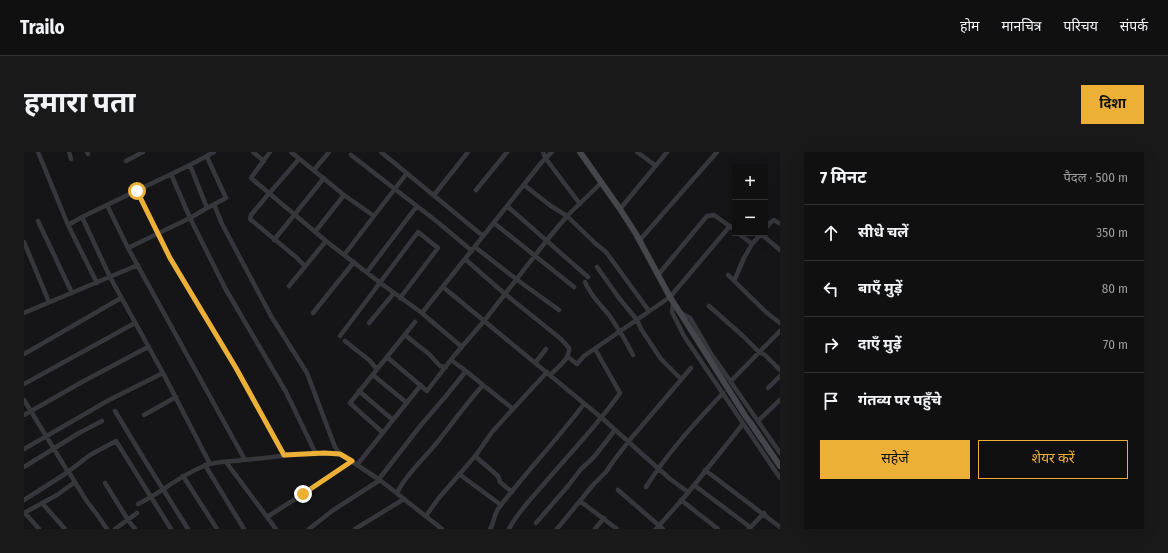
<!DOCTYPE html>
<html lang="hi">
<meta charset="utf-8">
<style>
body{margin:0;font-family:"Fira Sans Condensed","Noto Sans Devanagari",sans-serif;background:#19191a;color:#f1f3f6}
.controls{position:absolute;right:12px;top:12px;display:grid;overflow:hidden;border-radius:0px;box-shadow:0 4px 16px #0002}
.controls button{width:36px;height:36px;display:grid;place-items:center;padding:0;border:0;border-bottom:1px solid #303031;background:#101011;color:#f1f3f6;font:20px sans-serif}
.stop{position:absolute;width:12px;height:12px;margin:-9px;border:3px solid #ecb037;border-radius:50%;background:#fff}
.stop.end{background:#ecb037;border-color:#fff;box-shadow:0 1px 4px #0008}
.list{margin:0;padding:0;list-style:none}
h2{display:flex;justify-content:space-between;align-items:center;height:52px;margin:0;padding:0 16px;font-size:17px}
h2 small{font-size:13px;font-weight:400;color:#9c9d9f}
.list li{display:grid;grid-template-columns:26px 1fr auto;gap:12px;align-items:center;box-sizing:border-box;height:56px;padding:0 16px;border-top:1px solid #303031}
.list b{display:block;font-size:15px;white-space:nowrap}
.list em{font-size:13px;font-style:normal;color:#9c9d9f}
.actions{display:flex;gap:8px;padding:12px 16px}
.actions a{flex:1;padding:9px 0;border:1px solid #ecb037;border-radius:0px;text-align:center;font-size:14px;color:#ecb037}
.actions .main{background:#ecb037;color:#111}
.icon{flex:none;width:22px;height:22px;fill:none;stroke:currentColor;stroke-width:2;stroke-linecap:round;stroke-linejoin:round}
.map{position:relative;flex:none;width:756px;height:377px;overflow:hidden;border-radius:0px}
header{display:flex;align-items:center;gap:24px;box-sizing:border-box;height:56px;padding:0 20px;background:#101011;border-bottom:1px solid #303031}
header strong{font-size:19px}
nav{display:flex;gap:22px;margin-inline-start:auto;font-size:14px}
.intro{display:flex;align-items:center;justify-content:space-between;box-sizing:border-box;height:96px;padding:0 24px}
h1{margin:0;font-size:28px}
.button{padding:10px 18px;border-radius:0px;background:#ecb037;color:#111;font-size:14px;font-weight:700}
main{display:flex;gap:24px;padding:0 24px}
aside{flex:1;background:#101011;border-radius:0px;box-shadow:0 4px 16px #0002}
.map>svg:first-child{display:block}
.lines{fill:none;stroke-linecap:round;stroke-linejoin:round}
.street{stroke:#36373c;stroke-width:4.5}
.secondary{stroke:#44464c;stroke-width:6}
.route{stroke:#ecb037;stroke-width:5}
</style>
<header>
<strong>Trailo</strong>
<nav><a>होम</a><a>मानचित्र</a><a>परिचय</a><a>संपर्क</a></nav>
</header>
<div class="intro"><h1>हमारा पता</h1><a class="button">दिशा</a></div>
<main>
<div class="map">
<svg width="756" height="377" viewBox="0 0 756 377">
<rect width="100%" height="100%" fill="#151517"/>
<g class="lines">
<path class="street" d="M14,0L44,73L73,131
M45,0L47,7
M63,0L64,2
M229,0L240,9
M246,0L227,26L302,89L355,130L398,161L406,168L438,195
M267,0L320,43L350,64
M357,0L459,84
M519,0L522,7L556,52
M613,0L632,14
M327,3L416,72L448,99
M275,7L242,45L227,63L226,67L272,105L281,114
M102,9L119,0
M166,13L183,56
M290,18L305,0
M147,22L166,66L201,136L262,240L292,302
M500,33L527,54L543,64L572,92L582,100L625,159
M452,38L483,0
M113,39L146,106L212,216L260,303
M410,43L444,0
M190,52L198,72L247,164L283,221L311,295L316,302L356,328L418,377
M83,53L104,96L221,308
M483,54L564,125
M596,57L643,0
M14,69L48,141
M470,71L550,135
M44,73L58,65
M741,77L747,70L750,68L756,72
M291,80L320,43
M714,81L728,92L738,81
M737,82L756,98
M250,88L300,26
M615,89L693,0
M0,90L25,150
M451,95L492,127L535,158
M104,96L166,66L183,56L202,46L183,5
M320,103L383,21
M441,107L481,142L537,187L545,196C546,207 533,216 526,223
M573,115L595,146L613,168L617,177L637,207L657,227
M343,120L393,54
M634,123L683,64L690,63L711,78
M704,123L743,161L756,171
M710,129L720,106L728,92
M561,130C566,143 576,152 585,163C594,176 602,189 609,203
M265,134L302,89
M419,135L579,267L646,327L664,340
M649,151L648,160L660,184L756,326
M685,154L719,184L735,200L741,203L756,218
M0,161L114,113
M289,161L330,110
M398,161L517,11L528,0
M657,161L666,166L686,200L756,301
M345,171L370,141
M381,183L405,202L416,214L422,215
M316,184L394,80L414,96L376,146
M321,189L345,208L353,217
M0,202L97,146
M363,205L403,239L429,205L460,169L523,88L543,64L577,31
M544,205L553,212L560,204L646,145L706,74
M511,211L522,197
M139,221L186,312
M349,223L383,251
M707,229L756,179
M0,232L111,171
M744,236L756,224
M335,239L369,268
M0,248L44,320L46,322L62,348L74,364L83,377
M489,257L523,220
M91,259L120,307L164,377
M0,263L58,230L124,195
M120,263L152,245
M734,269L756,248
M358,280L326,251L391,170
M0,297L85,248L139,221L86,125L58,65L166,13L190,0
M451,304L474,324L476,330L488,340
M202,310L252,377
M181,313L220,377
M333,313L397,233
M0,315L55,281L78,269
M681,318L756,375
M435,322L477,353
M159,324L193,377
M355,327L397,273L422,244L442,219L427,208
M81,331L104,368L111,377
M670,333L726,375
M622,335C644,300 671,271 699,241
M594,338L639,377
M373,341C379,326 400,306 411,293C427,273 442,252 459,233L442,219
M0,348L41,322L66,303L92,289L147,377
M657,348L694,377
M556,349L593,377
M18,351L41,377
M114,352C137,341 156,323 180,314C192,309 207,310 219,308C252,305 284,300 316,302
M0,361L33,343L51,330
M1,361L15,377
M402,364L414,347L452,303L468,280L489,257L459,233
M243,365L279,342L328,309
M512,371L544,334L557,317L570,305L591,278
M91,377L113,361
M285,377L308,359L356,328
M331,377L380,347
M466,377C470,371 470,363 474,357C501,321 533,288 560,252
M485,377C493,361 507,347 519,333C544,303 573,274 596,241L571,197
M533,377L569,333L582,320L588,311L604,290L667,216
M571,377L580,366
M632,377L663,342L719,272
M725,377L740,361"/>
<path class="secondary" d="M556,0L596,57L612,82L646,145L722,265L726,270L756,314"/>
</g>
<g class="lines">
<path class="route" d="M113,39L146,106L212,216L260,303L300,301L316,302L328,309L279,342"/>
</g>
</svg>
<div class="controls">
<button>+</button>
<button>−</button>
</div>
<div class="stop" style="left:113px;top:39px"></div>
<div class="stop end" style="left:279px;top:342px"></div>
</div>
<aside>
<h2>7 मिनट<small>पैदल · 500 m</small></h2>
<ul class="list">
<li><svg class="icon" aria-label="ahead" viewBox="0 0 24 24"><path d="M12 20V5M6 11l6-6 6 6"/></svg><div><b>सीधे चलें</b></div><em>350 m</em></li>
<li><svg class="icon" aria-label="left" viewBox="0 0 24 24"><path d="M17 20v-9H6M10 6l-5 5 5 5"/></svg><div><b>बाएँ मुड़ें</b></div><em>80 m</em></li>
<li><svg class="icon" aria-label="right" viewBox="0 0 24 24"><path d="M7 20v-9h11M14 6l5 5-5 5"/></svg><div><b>दाएँ मुड़ें</b></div><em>70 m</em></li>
<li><svg class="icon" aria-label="arrive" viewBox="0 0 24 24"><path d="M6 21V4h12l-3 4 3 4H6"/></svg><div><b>गंतव्य पर पहुँचे</b></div></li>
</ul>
<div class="actions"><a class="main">सहेजें</a><a>शेयर करें</a></div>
</aside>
</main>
